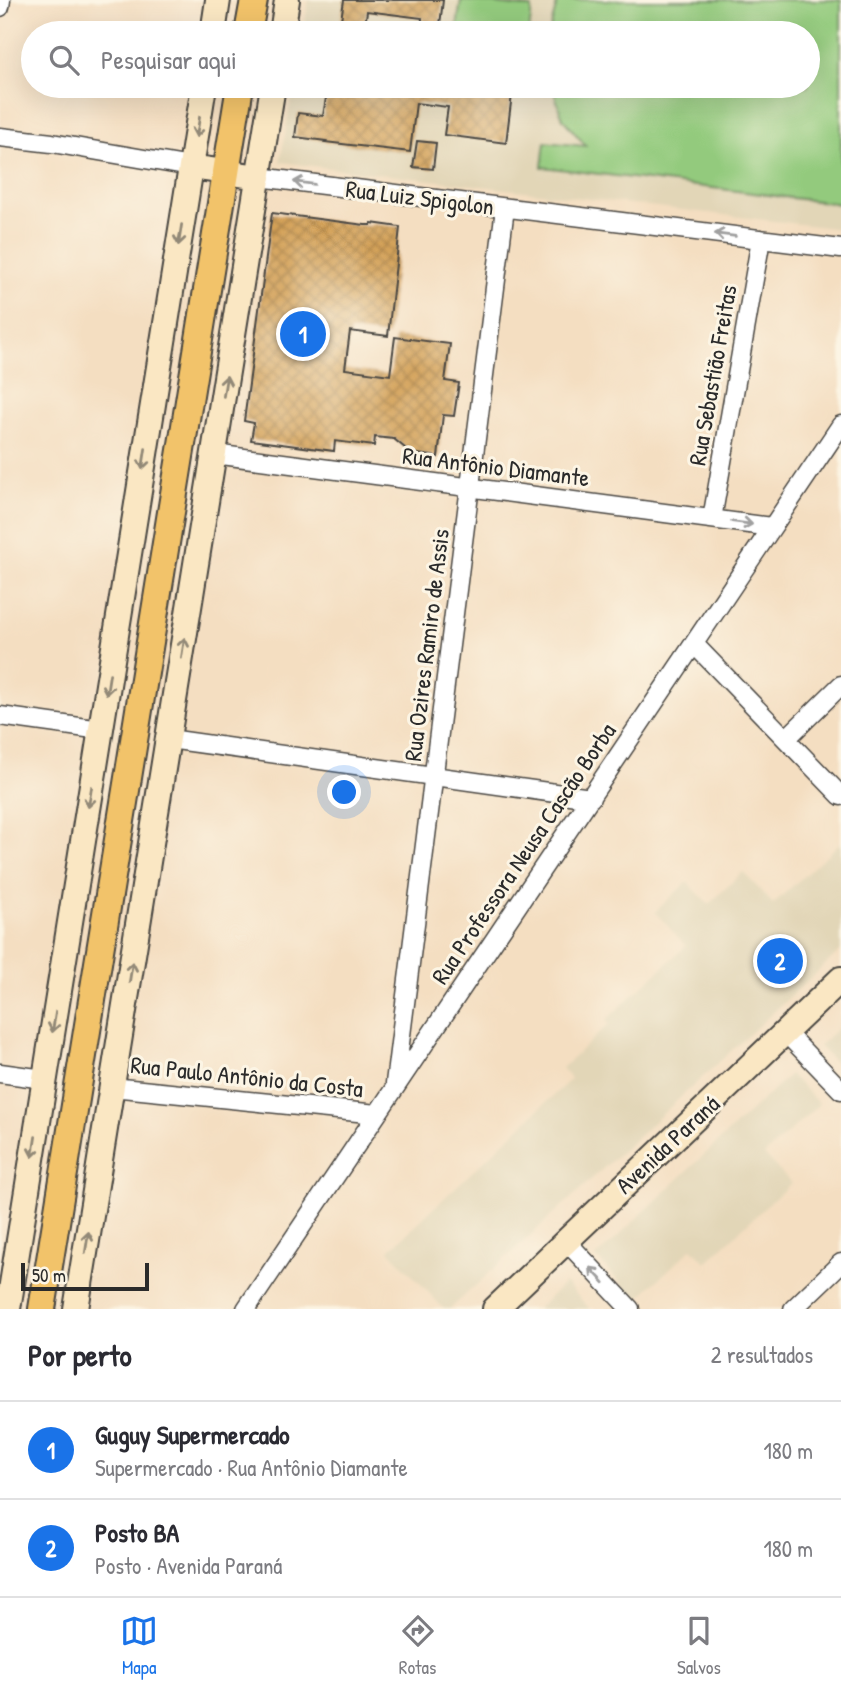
<!DOCTYPE html>
<html lang="pt">
<meta charset="utf-8">
<style>
body{margin:0;font-family:"Patrick Hand",sans-serif;background:#f2f2f3;color:#2b2b33}
.scale{position:absolute;left:21px;bottom:18px;width:128px;box-sizing:border-box;padding-left:7px;border:4px solid #2b2b2b;border-top:0;font-size:19px;line-height:24px;white-space:nowrap;color:#2b2b2b;-webkit-text-stroke:5px #fcf5e5;paint-order:stroke}
.you{position:absolute;left:345px;top:793px;width:24px;height:24px;margin:-18px;border:5px solid #fff;border-radius:50%;background:#1a73e8;box-shadow:0 0 0 10px #1a73e833}
.badge{display:grid;place-items:center;width:46px;height:46px;border-radius:50%;background:#1a73e8;color:#fff;font-size:23px;font-weight:700}
.pin{position:absolute;translate:-50% -50%;border:4px solid #fff;box-shadow:0 2px 7px #0006}
.list{margin:0;padding:0;list-style:none}
h2{display:flex;justify-content:space-between;align-items:center;height:91px;margin:0;padding:0 28px;font-size:30px}
h2 small{font-size:23px;font-weight:400;color:#7c7c81}
.list li{display:grid;grid-template-columns:46px 1fr auto;gap:21px;align-items:center;box-sizing:border-box;height:98px;padding:0 28px;border-top:2px solid #e1e1e2}
.list b{display:block;font-size:26px;white-space:nowrap}
.list p{margin:0;font-size:23px;white-space:nowrap;color:#7c7c81}
.list em{font-size:23px;font-style:normal;color:#7c7c81}
.icon{flex:none;width:38px;height:38px;fill:none;stroke:currentColor;stroke-width:2;stroke-linecap:round;stroke-linejoin:round}
.map{position:relative;flex:none;width:841px;height:1309px;overflow:hidden}
.search{position:absolute;background:#fff;box-shadow:0 7px 28px #0002;left:21px;right:21px;top:21px;height:77px;display:flex;align-items:center;gap:18px;box-sizing:border-box;padding:0 24px;border-radius:38px;color:#7c7c81;font-size:26px}
.sheet{height:287px;background:#fff}
nav{display:flex;justify-content:space-around;align-items:center;box-sizing:border-box;height:98px;border-top:2px solid #e1e1e2;background:#fff;font-size:19px;color:#7c7c81}
nav a{display:grid;justify-items:center;gap:4px}
nav .on{color:#1a73e8}
.map>svg:first-child{display:block}
.built{fill:#e2d6b7}
.grass{fill:#93ca7d;stroke:#5f7a54;stroke-width:2}
.building{fill:url(#building-cross-hatch)}
.lines{fill:none;stroke-linecap:round;stroke-linejoin:round}
.street-casing{stroke:#494642;stroke-width:21}
.secondary-casing{stroke:#494642;stroke-width:28}
.primary-casing{stroke:#494642;stroke-width:30}
.street{stroke:#fff;stroke-width:18}
.secondary{stroke:#fae7c3;stroke-width:24}
.primary{stroke:#f2c36a;stroke-width:26}
.oneway{stroke:#928977}
.oneway2{stroke:#a0a0a0}
.labels{text-anchor:middle;dominant-baseline:central;stroke-width:6;stroke-linejoin:round;paint-order:stroke}
.street-label{font-size:24px;fill:#2b2b2b;stroke:#fcf5e5}
</style>
<div class="map">
<svg width="841" height="1309" viewBox="0 0 841 1309">
<defs>
<pattern id="building-cross-hatch" width="8" height="8" patternUnits="userSpaceOnUse" patternTransform="scale(1.75)"><rect width="8" height="8" fill="#d3a057"/><path d="M0 0l8 8M0 8l8-8" fill="none" stroke="#ab8348"/></pattern>
</defs>
<rect width="100%" height="100%" fill="#fcf5e5"/>
<filter id="ink" filterUnits="userSpaceOnUse"><feTurbulence type="fractalNoise" baseFrequency=".0143" numOctaves="2"/><feDisplacementMap in="SourceGraphic" scale="14" xChannelSelector="R" yChannelSelector="G"/><feConvolveMatrix kernelMatrix="1 2 1 2 8 2 1 2 1" color-interpolation-filters="sRGB"/></filter>
<filter id="wash" filterUnits="userSpaceOnUse"><feTurbulence type="fractalNoise" baseFrequency=".00686" numOctaves="4" result="noise"/><feDisplacementMap in="SourceGraphic" scale="28" xChannelSelector="R" yChannelSelector="G"/><feGaussianBlur stdDeviation="1.57" result="paint"/><feColorMatrix in="noise" values="0 0 0 0 0 0 0 0 0 0 0 0 0 0 0 0 0 1.4 0 .05"/><feComposite in="paint" operator="in"/></filter>
<g filter="url(#wash)">
<rect width="100%" height="100%" fill="#f4dec1"/>
<path class="built" d="M309,0H841V229L280,162L294,86H808V33H303Z
M841,842V950L450,1309H444L389,1250L571,1079L562,1068L609,1024L606,1020L686,946L655,912L687,882L709,904L743,872L773,904Z
M841,1025V1069L819,1046Z
M790,1074L819,1104L764,1155L791,1183L706,1262L692,1248L636,1300L596,1257Z
M565,1283L590,1309H537Z"/>
<path class="grass" d="M461,0L532,8L529,33H456Z
M558,0H841V204L542,167L545,142L586,146L563,119L552,86H808V33H549Z"/>
<g id="blocks">
<path class="building" d="M344,0H443L439,33H421L422,18L367,11L364,33H339Z
M328,86H513L506,143L444,135L448,107L416,103L410,152L325,142L326,141L295,137L298,113L323,116Z
M417,141L436,143L433,169L413,167Z
M272,213L365,225H371V223L400,227L388,336L350,331L345,369L390,375L395,337L450,344L445,381L459,383L454,416L443,415L438,457L411,453L394,439L375,437L374,446L335,441L334,451L251,440L254,423L244,421Z"/>
</g>
</g>
<g filter="url(#ink)">
<use href="#blocks" fill-opacity="0" stroke="#494642" stroke-width="2"/>
<g class="lines">
<defs>
<path id="street" d="M0,7L1,0
M0,137L52,143L191,167
M259,177L841,249
M214,454L772,527
M712,519L761,239
M694,644L841,796
M0,716L101,730
M169,739L591,798
M786,739L841,685
M785,1032L841,1090
M0,1073L44,1079
M395,1083L505,208
M112,1087L377,1114
M565,1240L630,1309
M246,1309L841,425
M793,1309L841,1263"/>
<path id="secondary" d="M213,33L218,0
M282,33L287,0
M191,167L259,177
M8,1309L204,86
M76,1309L273,86
M495,1309L841,979"/>
<path id="primary" d="M248,33L254,0
M42,1309L240,86"/>
</defs>
<use href="#street" class="street-casing"/>
<use href="#secondary" class="secondary-casing"/>
<use href="#primary" class="primary-casing"/>
<use href="#street" class="street"/>
<use href="#secondary" class="secondary"/>
<use href="#primary" class="primary"/>
</g>
<defs><path id="oneway-shaft" d="M-6 0H5M1.5-3L5.5 0L1.5 3" fill="none" stroke-width="1.6" stroke-linecap="round" stroke-linejoin="round" transform="scale(1.75)"/></defs>
<g class="oneway">
<use href="#oneway-shaft" transform="translate(198 127) rotate(99)"/>
<use href="#oneway-shaft" transform="translate(180 235) rotate(99)"/>
<use href="#oneway-shaft" transform="translate(225 386) rotate(-81)"/>
<use href="#oneway-shaft" transform="translate(144 459) rotate(99)"/>
<use href="#oneway-shaft" transform="translate(183 648) rotate(-81)"/>
<use href="#oneway-shaft" transform="translate(108 684) rotate(99)"/>
<use href="#oneway-shaft" transform="translate(90 797) rotate(99)"/>
<use href="#oneway-shaft" transform="translate(131 972) rotate(-81)"/>
<use href="#oneway-shaft" transform="translate(54 1022) rotate(99)"/>
<use href="#oneway-shaft" transform="translate(34 1147) rotate(99)"/>
<use href="#oneway-shaft" transform="translate(87 1242) rotate(-81)"/>
</g>
<g class="oneway2">
<use href="#oneway-shaft" transform="translate(304 183) rotate(-173)"/>
<use href="#oneway-shaft" transform="translate(725 235) rotate(-173)"/>
<use href="#oneway-shaft" transform="translate(742 523) rotate(7)"/>
<use href="#oneway-shaft" transform="translate(597 1275) rotate(-133)"/>
</g>
</g>
<g class="labels">
<g class="street-label">
<text transform="translate(420 197) rotate(7)">Rua Luiz Spigolon</text>
<text transform="translate(712 375) rotate(-80)">Rua Sebastião Freitas</text>
<text transform="translate(496 466) rotate(7)">Rua Antônio Diamante</text>
<text transform="translate(426 645) rotate(-83)">Rua Ozires Ramiro de Assis</text>
<text transform="translate(523 853) rotate(-56)">Rua Professora Neusa Cascão Borba</text>
<text transform="translate(247 1076) rotate(6)">Rua Paulo Antônio da Costa</text>
<text transform="translate(667 1144) rotate(-43)">Avenida Paraná</text>
</g>
</g>
</svg>
<div class="scale">50 m</div>
<div class="you"></div>
<div class="pin badge" style="left:303px;top:334px">1</div>
<div class="pin badge" style="left:780px;top:961px">2</div>
<div class="search"><svg class="icon" aria-label="search" viewBox="0 0 24 24"><circle cx="10" cy="10" r="6"/><path d="M15 15l6 6"/></svg>Pesquisar aqui</div>
</div>
<section class="sheet">
<h2>Por perto<small>2 resultados</small></h2>
<ul class="list">
<li><span class="badge">1</span><div><b>Guguy Supermercado</b><p>Supermercado · Rua Antônio Diamante</p></div><em>180 m</em></li>
<li><span class="badge">2</span><div><b>Posto BA</b><p>Posto · Avenida Paraná</p></div><em>180 m</em></li>
</ul>
</section>
<nav>
<a class="on"><svg class="icon" aria-label="map" viewBox="0 0 24 24"><path d="M3 6l6-2 6 2 6-2v14l-6 2-6-2-6 2zM9 4v14M15 6v14"/></svg>Mapa</a>
<a><svg class="icon" aria-label="directions" viewBox="0 0 24 24"><path d="M12 3l9 9-9 9-9-9zM9 14v-3h6M13 9l2 2-2 2"/></svg>Rotas</a>
<a><svg class="icon" aria-label="saved" viewBox="0 0 24 24"><path d="M7 4h10v16l-5-4-5 4z"/></svg>Salvos</a>
</nav>
